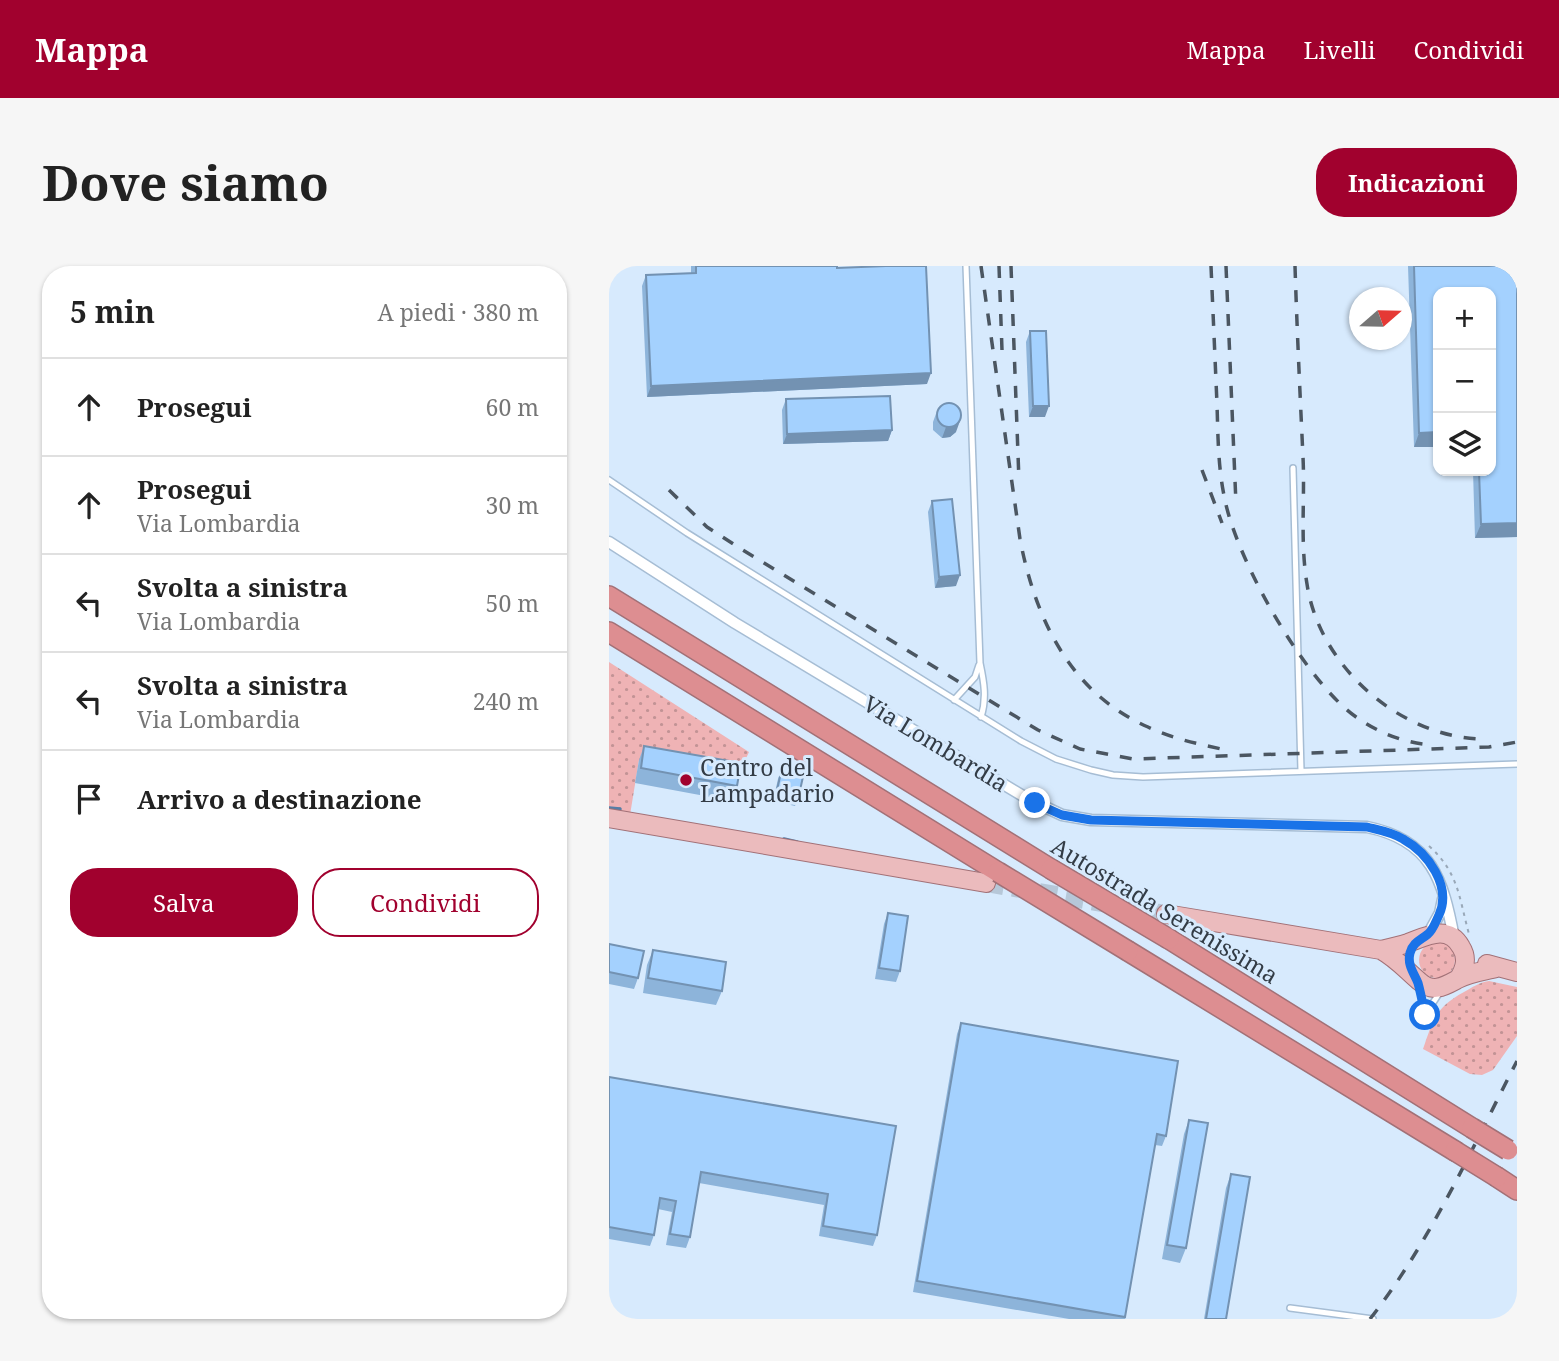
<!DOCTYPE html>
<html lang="it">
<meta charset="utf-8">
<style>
body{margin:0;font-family:"Noto Serif",serif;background:#f6f6f6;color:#222}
.controls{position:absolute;right:21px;top:21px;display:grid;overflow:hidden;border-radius:14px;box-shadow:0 2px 5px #0004}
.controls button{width:63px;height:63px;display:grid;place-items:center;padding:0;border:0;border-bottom:2px solid #e0e0e0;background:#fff;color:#222;font:35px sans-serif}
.compass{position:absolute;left:740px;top:21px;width:63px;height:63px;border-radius:50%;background:#fff;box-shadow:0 2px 5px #0004;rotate:70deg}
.stop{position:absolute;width:21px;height:21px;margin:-16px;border:5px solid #1a73e8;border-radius:50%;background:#fff}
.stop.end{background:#1a73e8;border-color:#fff;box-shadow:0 2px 7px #0008}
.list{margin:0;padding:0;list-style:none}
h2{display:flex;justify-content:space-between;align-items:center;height:91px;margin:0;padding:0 28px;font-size:30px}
h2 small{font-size:23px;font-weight:400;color:#767676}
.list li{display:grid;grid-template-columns:46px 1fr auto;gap:21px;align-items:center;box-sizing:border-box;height:98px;padding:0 28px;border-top:2px solid #e0e0e0}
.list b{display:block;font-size:26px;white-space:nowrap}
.list p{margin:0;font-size:23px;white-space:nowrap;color:#767676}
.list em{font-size:23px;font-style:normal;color:#767676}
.actions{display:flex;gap:14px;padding:21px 28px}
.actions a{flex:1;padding:16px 0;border:2px solid #a1012e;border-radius:28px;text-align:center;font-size:24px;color:#a1012e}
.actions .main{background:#a1012e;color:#fff}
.icon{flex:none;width:38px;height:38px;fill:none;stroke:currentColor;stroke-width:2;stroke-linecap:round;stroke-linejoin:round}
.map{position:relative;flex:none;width:908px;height:1053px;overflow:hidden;border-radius:28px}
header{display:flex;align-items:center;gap:42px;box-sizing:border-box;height:98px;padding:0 35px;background:#a1012e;color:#fff}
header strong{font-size:33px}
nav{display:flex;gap:38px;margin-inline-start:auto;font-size:24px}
.intro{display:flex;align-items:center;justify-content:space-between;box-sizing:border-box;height:168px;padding:0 42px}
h1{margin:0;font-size:49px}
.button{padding:18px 32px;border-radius:28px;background:#a1012e;color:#fff;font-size:24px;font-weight:700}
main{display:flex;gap:42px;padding:0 42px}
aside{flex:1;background:#fff;border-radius:28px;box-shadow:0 2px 5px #0004}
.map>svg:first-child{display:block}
.grass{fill:url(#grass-dots)}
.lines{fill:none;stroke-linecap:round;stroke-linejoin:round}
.stream{stroke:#557ea7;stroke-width:3.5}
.primary-tunnel{stroke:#b6c7d8;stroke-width:18;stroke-dasharray:18 9;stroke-linecap:butt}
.service-casing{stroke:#a6bdd4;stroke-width:8}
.minor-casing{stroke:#a6bdd4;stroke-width:13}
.primary-casing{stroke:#a27177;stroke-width:20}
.motorway-casing{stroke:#a27177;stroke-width:22}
.path{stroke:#99a8b8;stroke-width:2;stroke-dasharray:3.5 5;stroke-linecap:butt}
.service{stroke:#fff;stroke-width:5}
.minor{stroke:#fff;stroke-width:10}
.primary{stroke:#ebbbbd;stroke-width:18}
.motorway{stroke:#dd8e91;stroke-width:19}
.rail{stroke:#4b5661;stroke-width:3.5;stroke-dasharray:12 12;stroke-linecap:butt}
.motorway-bridge-casing{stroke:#a27177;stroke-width:22;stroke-linecap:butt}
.motorway-bridge{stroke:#dd8e91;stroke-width:19}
.wall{fill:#8db4da}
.shaded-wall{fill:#7392b2}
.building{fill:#a4d1fe;stroke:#7392b2;stroke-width:2}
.route{stroke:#1a73e8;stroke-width:9}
.poi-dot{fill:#a1012e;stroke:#d7eafd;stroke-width:2.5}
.labels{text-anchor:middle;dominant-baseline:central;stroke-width:6;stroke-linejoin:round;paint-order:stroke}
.street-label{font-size:23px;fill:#333c46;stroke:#d7eafd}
.poi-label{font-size:23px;fill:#333c46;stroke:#d7eafd;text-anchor:start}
</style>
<header>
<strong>Mappa</strong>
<nav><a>Mappa</a><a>Livelli</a><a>Condividi</a></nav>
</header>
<div class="intro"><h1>Dove siamo</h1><a class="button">Indicazioni</a></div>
<main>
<aside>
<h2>5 min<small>A piedi · 380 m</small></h2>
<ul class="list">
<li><svg class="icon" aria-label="ahead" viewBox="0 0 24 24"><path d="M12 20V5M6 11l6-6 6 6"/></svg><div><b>Prosegui</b></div><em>60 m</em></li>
<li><svg class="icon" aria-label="ahead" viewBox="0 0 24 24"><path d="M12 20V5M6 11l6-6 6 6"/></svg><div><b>Prosegui</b><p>Via Lombardia</p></div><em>30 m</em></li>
<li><svg class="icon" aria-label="left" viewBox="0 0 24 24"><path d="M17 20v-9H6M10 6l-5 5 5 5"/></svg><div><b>Svolta a sinistra</b><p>Via Lombardia</p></div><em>50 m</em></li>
<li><svg class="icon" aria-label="left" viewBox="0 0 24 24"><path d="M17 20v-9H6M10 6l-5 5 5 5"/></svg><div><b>Svolta a sinistra</b><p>Via Lombardia</p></div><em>240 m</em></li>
<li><svg class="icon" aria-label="arrive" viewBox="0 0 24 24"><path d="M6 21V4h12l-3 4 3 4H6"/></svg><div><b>Arrivo a destinazione</b></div></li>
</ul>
<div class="actions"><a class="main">Salva</a><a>Condividi</a></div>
</aside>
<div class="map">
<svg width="908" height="1053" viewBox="0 0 908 1053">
<defs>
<pattern id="grass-dots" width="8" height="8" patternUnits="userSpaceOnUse" patternTransform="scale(1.75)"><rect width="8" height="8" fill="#efb3b5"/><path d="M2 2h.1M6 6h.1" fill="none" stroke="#c29395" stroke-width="1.8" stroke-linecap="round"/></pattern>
</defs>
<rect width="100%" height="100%" fill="#d7eafd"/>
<path class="grass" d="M0,396L140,486L133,501L95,495L30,494L21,549L0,545Z
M810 694a18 18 0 1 1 36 0a18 18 0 1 1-36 0Z
M880,715L908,721V770L884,804L873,809L861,808L814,783C824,754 827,741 855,726C864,721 869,717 880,715Z"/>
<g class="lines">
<path class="stream" d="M0,542L11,543
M175,573L188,576"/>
<path class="primary-tunnel" d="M377,617L557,648"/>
<defs>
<path id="service" d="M357,0L371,397C375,416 378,432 372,451
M684,202L692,505
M0,214L78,267L412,475L447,493L482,504L504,509L534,511L908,498
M345,434L366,411L370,399
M810,720L816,749
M816,749L831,726
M681,1042L764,1053"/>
<path id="minor" d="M0,276L126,357L419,533L453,549L482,554L758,561C823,574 834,614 845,672
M820,667L831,647L834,633"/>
<path id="primary" d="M0,552L377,617
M557,648L772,684C788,693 797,704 810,715C824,728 836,720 849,713C860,707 875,705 887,702
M772,684C781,682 790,680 799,677C818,670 839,658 852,681C859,692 856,702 850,712
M878,698L908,706"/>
<path id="motorway" d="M0,330L442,603
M0,366L389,606
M560,673L863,862
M519,685L846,885
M888,911L908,924"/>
</defs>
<use href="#service" class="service-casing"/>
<use href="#minor" class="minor-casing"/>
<use href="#primary" class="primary-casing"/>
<use href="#motorway" class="motorway-casing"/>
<path class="path" d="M820,580C850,607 850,632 860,668"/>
<use href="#service" class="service"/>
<use href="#minor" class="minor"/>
<use href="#primary" class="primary"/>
<use href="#motorway" class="motorway"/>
<path class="rail" d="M372,0L411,273C426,352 461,427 539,461C564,473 590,478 617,484
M390,0L393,84
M402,0L410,215
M602,0C604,46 606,92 608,138C609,170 609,203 616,234C628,295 698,419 750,453C769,466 791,475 814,478
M617,0L627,238
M686,0C688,64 691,127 694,191C696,233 691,276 698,318C710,399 788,469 870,473
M593,204L613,257
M60,224L98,261L129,281L429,464L471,483L524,493L880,481L908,476
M761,1053C822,975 863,882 908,795"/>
<defs>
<path id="motorway-bridge" d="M442,603L560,673
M389,606L519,685
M863,862L899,884
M846,885L888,911"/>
</defs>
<use href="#motorway-bridge" class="motorway-bridge-casing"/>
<use href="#motorway-bridge" class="motorway-bridge"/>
</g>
<path class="wall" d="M82,0H228V2L318,118L38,131L33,20L37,9L82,7Z
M799,0H908V271L866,272L864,205H882L829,26V181H805Z
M421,65L436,151H420L417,76Z
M177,133L283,164L279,175L174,178L173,144Z
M328,145L347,166L341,171L333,172L324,164V156Z
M323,235L347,320L326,322L319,246Z
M35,480L128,520L123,535L26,517L30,494Z
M173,502L190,529L186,540L164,535L169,513Z
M279,647L291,705L287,716L266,713L275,658Z
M0,678L29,712L25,723L0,718Z
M44,684L113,725L107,739L34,727L38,699Z
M352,757L557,870L553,880L546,879L516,1053H460L304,1026L348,768Z
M0,811L287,860L268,969L264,980L210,970L215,939L90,917L81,971L77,982L57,979L63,946L49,943L45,969L41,980L0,973Z
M580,854L577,982L571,997L553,993L575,868Z
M622,908L617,1053H595L617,922Z"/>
<path class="shaded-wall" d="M322,107L318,118L38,131L42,120Z
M424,140H440L436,151H420Z
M351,155L347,166L341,171L333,172L337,161Z
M283,164L279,175L174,178L178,168Z
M829,166V181H805L810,167Z
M908,257V271L866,272L872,258Z
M351,309L347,320L326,322L330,311Z"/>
<path class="building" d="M87,0H228V2L277,0H317L322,107L42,120L37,9L87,7Z
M805,0H908V257L872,258L870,205H882V26H829V166L810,167Z
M421,65H437L440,140H424Z
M281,130L283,164L178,168L177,133Z
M328 149a12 12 0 1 1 24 0a12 12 0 1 1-24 0Z
M343,233L351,309L330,311L323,235Z
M35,480L132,497L128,520L32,502Z
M173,502L195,506L190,529L168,524Z
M279,647L299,650L291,705L270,702Z
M0,678L35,685L29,712L0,706Z
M44,684L117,696L113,725L39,712Z
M352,757L569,795L557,870L548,868L516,1051L308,1015Z
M0,811L287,860L268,969L214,960L219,928L92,906L81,971L61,968L67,935L51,932L45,969L0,961Z
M580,854L599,857L577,982L558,979Z
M622,908L641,911L617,1053H597Z"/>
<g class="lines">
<path class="route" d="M426,537L453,549L482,554L758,561C770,564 783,566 794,573C819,587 843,620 830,649C827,655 824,664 819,668C812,674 804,676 801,687C798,699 805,707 809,717C812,728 814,739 816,749"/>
</g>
<circle class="poi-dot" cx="77" cy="514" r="7"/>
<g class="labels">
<g class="street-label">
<text transform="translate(327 477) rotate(31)">Via Lombardia</text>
<text transform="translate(556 644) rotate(31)">Autostrada Serenissima</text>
</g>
<g class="poi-label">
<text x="91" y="501">Centro del<tspan x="91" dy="26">Lampadario</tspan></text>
</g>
</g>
</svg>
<div class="controls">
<button>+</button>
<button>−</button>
<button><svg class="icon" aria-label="layers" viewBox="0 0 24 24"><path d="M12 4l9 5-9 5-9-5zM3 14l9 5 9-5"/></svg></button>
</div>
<svg class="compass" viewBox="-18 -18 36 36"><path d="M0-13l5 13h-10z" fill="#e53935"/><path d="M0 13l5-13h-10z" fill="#767676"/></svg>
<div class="stop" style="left:816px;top:749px"></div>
<div class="stop end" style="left:426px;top:537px"></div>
</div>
</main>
